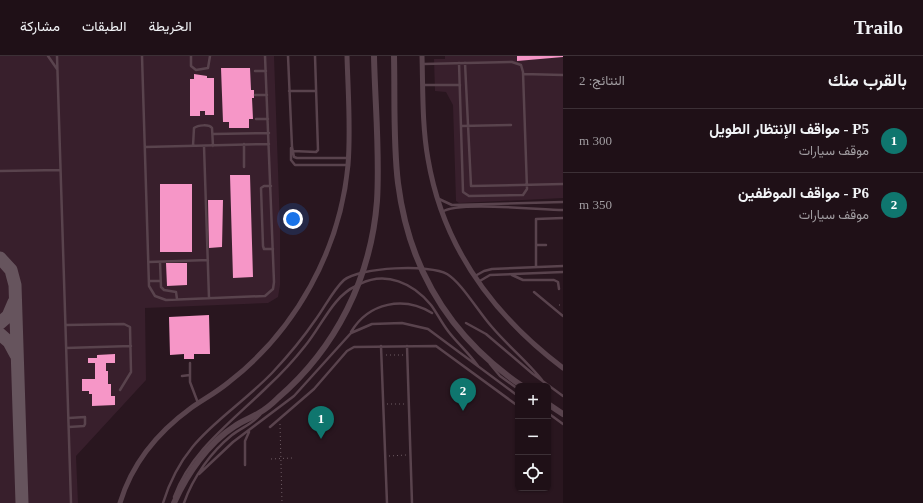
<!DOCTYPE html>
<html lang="ar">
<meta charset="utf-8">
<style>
body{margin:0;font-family:"Times New Roman",Vazirmatn,serif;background:#271920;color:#f1f3f6;direction:rtl}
.controls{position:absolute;right:12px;bottom:12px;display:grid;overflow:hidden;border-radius:6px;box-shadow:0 1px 3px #0004}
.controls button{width:36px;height:36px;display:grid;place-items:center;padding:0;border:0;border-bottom:1px solid #3c3036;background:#1f1017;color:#f1f3f6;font:20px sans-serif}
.you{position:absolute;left:293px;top:163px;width:14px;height:14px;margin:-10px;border:3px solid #fff;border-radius:50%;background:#1a73e8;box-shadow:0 0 0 6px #1a73e833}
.badge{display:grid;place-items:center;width:26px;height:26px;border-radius:50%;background:#0f766e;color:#fff;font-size:13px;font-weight:700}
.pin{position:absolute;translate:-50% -33px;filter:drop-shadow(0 1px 2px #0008)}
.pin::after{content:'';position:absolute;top:21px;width:14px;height:12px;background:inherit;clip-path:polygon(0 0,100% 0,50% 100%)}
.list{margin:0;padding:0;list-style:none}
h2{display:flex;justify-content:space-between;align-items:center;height:52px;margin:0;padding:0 16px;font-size:17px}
h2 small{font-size:13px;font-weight:400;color:#a19da1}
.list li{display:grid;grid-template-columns:26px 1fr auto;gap:12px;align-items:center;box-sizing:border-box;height:64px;padding:0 16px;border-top:1px solid #3c3036}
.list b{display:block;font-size:15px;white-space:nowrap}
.list p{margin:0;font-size:13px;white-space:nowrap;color:#a19da1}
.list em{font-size:13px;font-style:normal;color:#a19da1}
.icon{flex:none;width:22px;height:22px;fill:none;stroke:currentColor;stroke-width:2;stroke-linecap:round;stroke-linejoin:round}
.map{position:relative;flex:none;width:563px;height:447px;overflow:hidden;direction:ltr}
header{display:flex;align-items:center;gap:24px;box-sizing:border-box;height:56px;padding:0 20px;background:#1f1017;border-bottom:1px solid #3c3036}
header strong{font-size:19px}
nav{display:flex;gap:22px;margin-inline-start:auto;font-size:14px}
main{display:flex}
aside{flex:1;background:#1f1017}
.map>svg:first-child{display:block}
.built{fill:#381f2c}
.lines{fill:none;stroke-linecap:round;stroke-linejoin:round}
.taxiway{stroke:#66545d;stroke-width:13}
.building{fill:#f696c7}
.path{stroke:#6e5c64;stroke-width:1;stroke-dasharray:1 3;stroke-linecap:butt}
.service{stroke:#59434d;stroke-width:2.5}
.minor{stroke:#59434d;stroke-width:5}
.tertiary{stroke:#59434d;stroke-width:6}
</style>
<header>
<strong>Trailo</strong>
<nav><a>الخريطة</a><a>الطبقات</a><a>مشاركة</a></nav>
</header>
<main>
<aside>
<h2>بالقرب منك<small>النتائج: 2</small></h2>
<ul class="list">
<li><span class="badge">1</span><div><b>P5 - مواقف الإنتظار الطويل</b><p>موقف سيارات</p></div><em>300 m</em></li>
<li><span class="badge">2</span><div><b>P6 - مواقف الموظفين</b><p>موقف سيارات</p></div><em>350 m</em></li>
</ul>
</aside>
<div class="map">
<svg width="563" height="447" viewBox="0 0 563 447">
<rect width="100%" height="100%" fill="#29161f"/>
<path class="built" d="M0,0H274L280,171V229L278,241L268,247L145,252L146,324L76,400L78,447H0Z
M445,0H563V142L459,147L456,145L453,49L446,36L435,35L434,3H445Z"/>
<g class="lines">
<path class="taxiway" d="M0,202L11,214L15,229L22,447
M0,267L8,260L14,246
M0,278L9,286L16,299"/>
</g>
<path class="building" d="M517,0H563V1L517,5Z
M221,12H250L251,34H254V42H252L253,63H249V72H229V66H223Z
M194,18L207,20V22H214V59H205V55H200V60H190V23H194Z
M230,119H250L253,221L233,222Z
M160,128H192V196H160Z
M208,144H223L222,191L209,192Z
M166,207H187V229L167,230Z
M209,259L210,298H194V303H184V298L170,299L169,261Z
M115,298V307H106V315H108V328H111V340H115V349L92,350V338H89V335H82V323H95V307H88V302H97V299Z"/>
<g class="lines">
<path class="path" d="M559,249H563
M386,299H403
M387,348H404
M280,368L282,447
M389,400L406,399
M271,403L292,402"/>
<path class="service" d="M48,0L57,13
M57,0L71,447
M142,0L149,230L155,240L166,244L265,240L273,233L274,226L265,0
M191,0V10L196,14L208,12L210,0
M288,0L292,91L294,101L297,102H348
M465,7L471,130L563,128
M423,8L512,6L521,9L523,16L527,133L523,139L469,140L463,136L459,7
M255,15H266
M523,18L563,19
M424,29H460
M289,35H316
M255,39H267
M256,63H268
M461,70L511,69
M213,78L269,77
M244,88V111
M193,90L194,72C198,69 209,68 212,72L213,90
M204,90L209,242
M145,91L269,88
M291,92V104L295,109H348
M293,95L316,96L318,94L315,0
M0,115L60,114
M271,130H264L261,132L263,190L264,193H273
M439,143L452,149L563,146
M442,156C457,145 540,154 563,154
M536,189H546
M149,206L208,204
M160,206L161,231L164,234L176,236L177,243
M536,211V163L563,162
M512,219L523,224H554L558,226L559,233
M475,220L484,215L492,213L563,210
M149,225H160
M478,226L490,219L563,216
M360,228C386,215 413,227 431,249C437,257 441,266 448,275C457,287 469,297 478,310
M534,236L563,260
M466,267L486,278L533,318L563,340
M66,269L124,268L130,271L131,316L120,334
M351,276C369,246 404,240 432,257
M381,290L387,447
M407,290L412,447
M66,292L131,290
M190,307V326L198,347
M490,308L500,320L518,333
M182,320L190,319
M548,357L563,368
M69,362L85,361V368L84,370L69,371
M270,371L314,333L347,295L354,291L436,290L518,350
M245,409V385L249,376
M199,418L233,386L294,340L351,277L372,268L402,267L428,273L518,340
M174,441C191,394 234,364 268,330C281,318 294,304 305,290C321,271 333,240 356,230
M163,447C184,379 226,364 272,317C288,300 303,282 316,263C325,251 333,234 344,224C359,211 431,208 447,218C462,227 479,257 492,271C508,290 527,305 542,324
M184,447C193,421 211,396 232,379C241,372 252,368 260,359"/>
<path class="minor" d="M422,0C423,34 422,69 428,103C443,192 493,259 563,312
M120,447C132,407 158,376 191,352C204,343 217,336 229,326C296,274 340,194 348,109C351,73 348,36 347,0"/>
<path class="tertiary" d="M394,0C395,42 393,86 398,127C409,214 450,281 522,330
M548,348L563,358
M174,447C187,418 208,387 235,370C242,365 251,362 259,357C266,353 272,348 278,342C336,292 371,222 377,145C380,97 375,48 374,0"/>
</g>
</svg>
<div class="controls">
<button>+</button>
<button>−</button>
<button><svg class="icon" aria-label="locate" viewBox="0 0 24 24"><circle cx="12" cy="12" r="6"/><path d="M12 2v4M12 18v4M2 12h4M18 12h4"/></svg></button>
</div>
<div class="you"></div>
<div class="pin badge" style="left:321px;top:383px">1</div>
<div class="pin badge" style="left:463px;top:355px">2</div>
</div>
</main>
